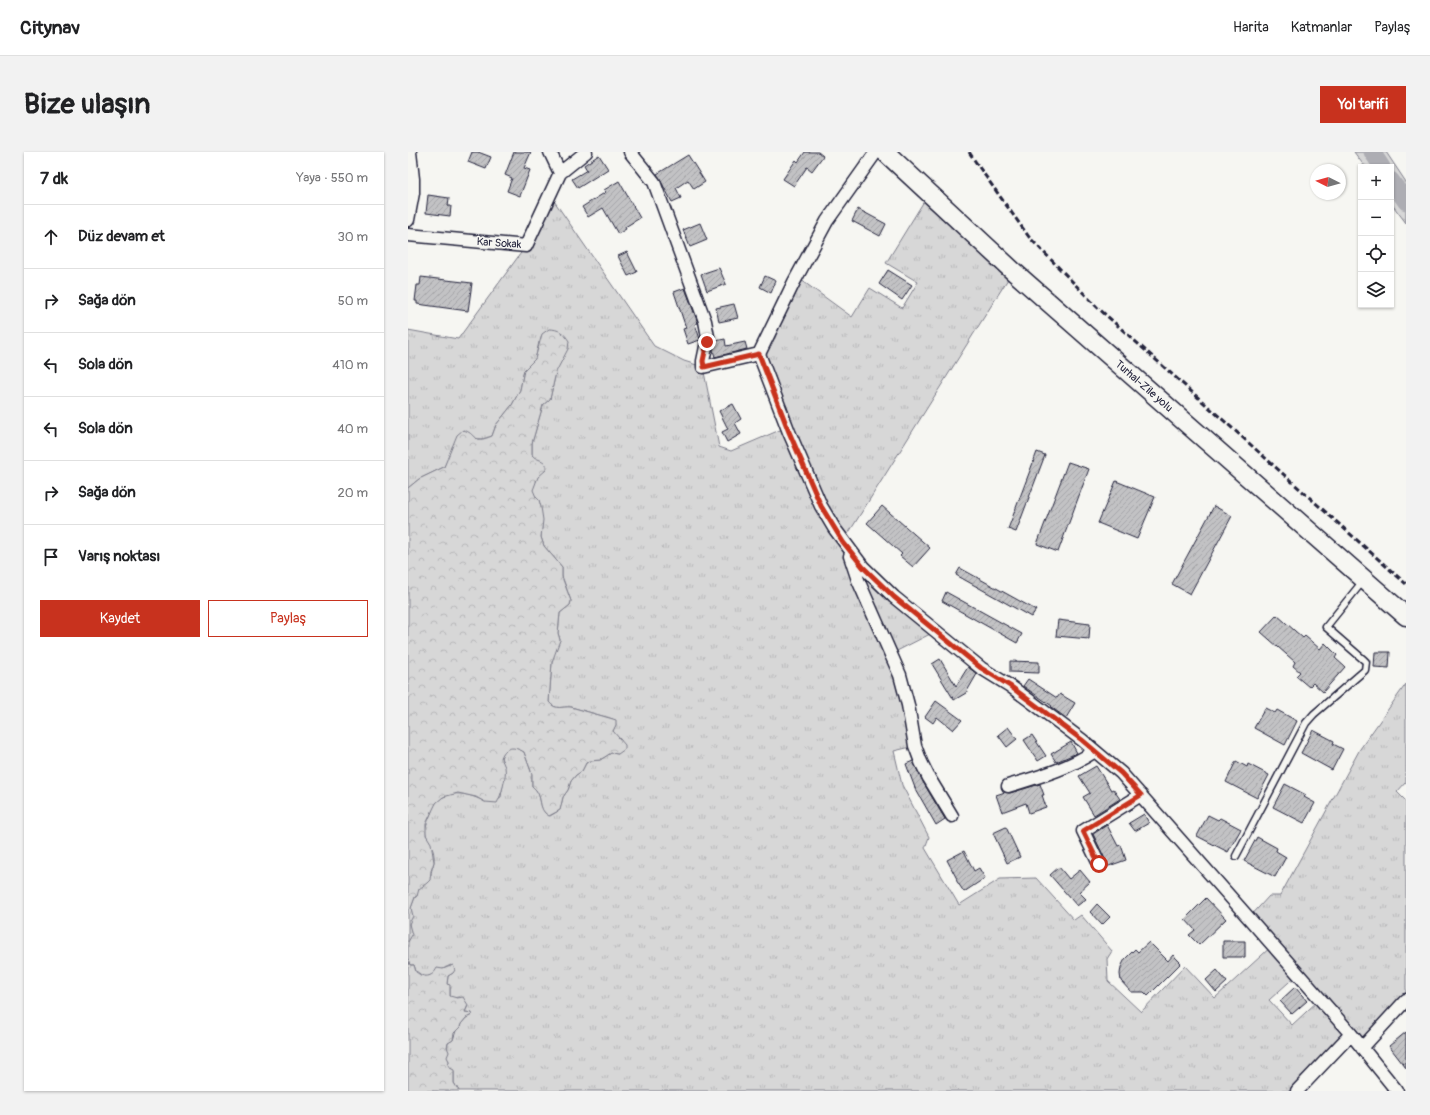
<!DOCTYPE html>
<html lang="tr">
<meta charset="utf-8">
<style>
body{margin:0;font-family:Pangolin,sans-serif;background:#f2f2f2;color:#202124}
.controls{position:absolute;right:12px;top:12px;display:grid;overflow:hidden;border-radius:0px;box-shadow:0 1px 3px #0004}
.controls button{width:36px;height:36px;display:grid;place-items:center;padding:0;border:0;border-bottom:1px solid #e0e0e0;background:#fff;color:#202124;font:20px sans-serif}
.compass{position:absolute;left:902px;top:12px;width:36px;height:36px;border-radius:50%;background:#fff;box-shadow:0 1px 3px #0004;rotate:276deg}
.stop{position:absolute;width:12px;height:12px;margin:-9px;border:3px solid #c8321e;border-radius:50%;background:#fff}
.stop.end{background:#c8321e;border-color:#fff;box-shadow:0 1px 4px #0008}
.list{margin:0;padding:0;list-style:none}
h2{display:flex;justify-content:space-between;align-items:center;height:52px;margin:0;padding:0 16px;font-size:17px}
h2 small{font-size:13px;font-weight:400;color:#757577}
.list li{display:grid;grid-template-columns:26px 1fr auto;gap:12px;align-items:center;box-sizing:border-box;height:64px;padding:0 16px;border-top:1px solid #e0e0e0}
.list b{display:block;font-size:15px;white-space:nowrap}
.list em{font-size:13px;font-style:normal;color:#757577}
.actions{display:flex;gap:8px;padding:12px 16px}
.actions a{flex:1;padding:9px 0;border:1px solid #c8321e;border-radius:0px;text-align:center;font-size:14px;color:#c8321e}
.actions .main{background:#c8321e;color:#fff}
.icon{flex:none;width:22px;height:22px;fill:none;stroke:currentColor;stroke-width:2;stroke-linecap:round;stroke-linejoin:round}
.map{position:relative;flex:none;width:998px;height:939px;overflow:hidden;border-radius:0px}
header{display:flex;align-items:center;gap:24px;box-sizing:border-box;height:56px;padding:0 20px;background:#fff;border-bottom:1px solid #e0e0e0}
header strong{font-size:19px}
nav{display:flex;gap:22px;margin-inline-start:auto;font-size:14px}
.intro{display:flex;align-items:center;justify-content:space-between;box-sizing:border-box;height:96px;padding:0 24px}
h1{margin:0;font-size:28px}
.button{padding:10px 18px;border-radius:0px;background:#c8321e;color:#fff;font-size:14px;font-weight:700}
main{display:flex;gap:24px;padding:0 24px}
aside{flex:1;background:#fff;border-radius:0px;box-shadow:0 1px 3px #0004}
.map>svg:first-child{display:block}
.grass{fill:url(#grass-tufts);stroke:#7c7c89;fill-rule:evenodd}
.forest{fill:url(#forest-crowns);stroke:#7c7c89}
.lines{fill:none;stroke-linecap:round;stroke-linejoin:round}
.river{stroke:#adadb3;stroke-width:17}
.building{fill:url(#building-hatch);stroke:#22223b}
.service-casing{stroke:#22223b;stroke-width:9}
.minor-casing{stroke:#22223b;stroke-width:15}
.primary-casing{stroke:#22223b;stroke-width:21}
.service{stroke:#f6f6f2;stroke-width:6}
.minor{stroke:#f6f6f2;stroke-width:12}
.primary{stroke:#f6f6f2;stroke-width:18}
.rail{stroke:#22223b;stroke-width:3;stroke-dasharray:6 3;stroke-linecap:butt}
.route{stroke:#c8321e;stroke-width:5}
.labels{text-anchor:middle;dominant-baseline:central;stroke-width:3;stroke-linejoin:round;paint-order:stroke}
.street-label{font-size:11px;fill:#22223b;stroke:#f6f6f2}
</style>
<header>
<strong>Citynav</strong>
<nav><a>Harita</a><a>Katmanlar</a><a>Paylaş</a></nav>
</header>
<div class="intro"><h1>Bize ulaşın</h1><a class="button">Yol tarifi</a></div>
<main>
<aside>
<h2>7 dk<small>Yaya · 550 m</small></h2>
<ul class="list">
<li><svg class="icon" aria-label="ahead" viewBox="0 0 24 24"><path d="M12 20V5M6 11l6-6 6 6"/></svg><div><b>Düz devam et</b></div><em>30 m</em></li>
<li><svg class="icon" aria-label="right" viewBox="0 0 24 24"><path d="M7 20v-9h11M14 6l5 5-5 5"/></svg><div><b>Sağa dön</b></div><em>50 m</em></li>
<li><svg class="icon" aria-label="left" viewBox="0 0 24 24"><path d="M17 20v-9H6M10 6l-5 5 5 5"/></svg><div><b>Sola dön</b></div><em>410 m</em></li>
<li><svg class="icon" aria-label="left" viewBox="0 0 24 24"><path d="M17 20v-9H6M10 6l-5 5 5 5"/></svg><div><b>Sola dön</b></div><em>40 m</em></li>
<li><svg class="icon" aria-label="right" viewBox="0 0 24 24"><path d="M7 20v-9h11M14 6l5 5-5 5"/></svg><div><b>Sağa dön</b></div><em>20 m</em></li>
<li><svg class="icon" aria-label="arrive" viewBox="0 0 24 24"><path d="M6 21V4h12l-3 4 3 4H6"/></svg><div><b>Varış noktası</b></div></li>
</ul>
<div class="actions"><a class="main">Kaydet</a><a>Paylaş</a></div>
</aside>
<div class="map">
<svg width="998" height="939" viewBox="0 0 998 939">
<defs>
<pattern id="grass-tufts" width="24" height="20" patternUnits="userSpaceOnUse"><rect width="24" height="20" fill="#d7d7d7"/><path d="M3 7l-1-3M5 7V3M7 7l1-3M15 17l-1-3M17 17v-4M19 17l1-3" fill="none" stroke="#b8b8b9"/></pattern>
<pattern id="forest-crowns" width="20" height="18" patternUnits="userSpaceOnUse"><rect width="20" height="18" fill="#d7d7d7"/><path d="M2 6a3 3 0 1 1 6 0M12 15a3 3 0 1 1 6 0" fill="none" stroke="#b8b8b9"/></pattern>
<pattern id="building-hatch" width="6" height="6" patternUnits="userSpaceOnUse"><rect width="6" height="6" fill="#c2c2c4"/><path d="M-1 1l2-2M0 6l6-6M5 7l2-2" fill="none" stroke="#a6a6a9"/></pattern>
</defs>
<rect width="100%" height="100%" fill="#f6f6f2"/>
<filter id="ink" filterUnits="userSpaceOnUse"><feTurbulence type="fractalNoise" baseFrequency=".025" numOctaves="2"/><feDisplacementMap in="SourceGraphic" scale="8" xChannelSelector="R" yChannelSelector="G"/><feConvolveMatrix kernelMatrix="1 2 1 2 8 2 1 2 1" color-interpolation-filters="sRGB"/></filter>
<g filter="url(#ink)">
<path class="grass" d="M521,41L605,119L435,390L528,479L483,502L507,594L486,599L494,633L521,685L517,696L551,753L592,727L628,726L666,768L673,763L704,799L699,807L700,829L733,860L777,814L807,846L865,793L841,766L861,744H872L952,597L998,532V630L989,640L998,649V848L954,896L943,882L889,939H51L46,931V920L40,912L41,909L38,905L40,891L45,888L48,879L52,875L53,872L58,866L64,863V861L57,860L60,854L52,845L43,846L42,844V835L39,832L40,824L45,821L43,813L19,825H16L8,819L6,813H2L0,807V790L2,779L1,772L3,756L7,745L9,744L10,737L23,723C23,717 27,712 26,705C26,696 20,690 18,682C16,677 20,669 22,664C24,660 25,654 28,651C41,636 63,642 77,650L93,645C95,628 100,622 93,606C97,593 105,593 116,600L124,622V634C137,644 128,657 142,664L152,658L155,645L160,638L163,629L168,623L174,619L178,611L182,609L192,608L203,601L210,602L213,588L208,584L205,579L208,572L205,567L163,555C154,554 148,559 141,550L144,510L145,503L152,488L150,481L152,461L162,453L163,449L154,424V415L136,394L133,385L134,373L131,348L128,345L124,339L130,324L127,306L124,303V291L135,253L142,247L148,220L131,190L127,208L116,218L112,238L104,253L88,273L84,284C76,287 69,289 63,283L42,302L36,315L11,327L0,336V178L50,187L118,94L142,43L246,194L276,209L295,215L311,295L323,299L379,275L351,202L389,125L444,165L462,136L494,156L510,130L478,111ZM890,822L912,847L884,873L861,848Z"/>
<path class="forest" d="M946,0H978L998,30V71L983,51V15H957Z
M141,177C151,177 156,181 161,189L160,197L148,220L142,247L135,253L133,260L124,291V303C128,308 134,307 138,312V318L130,325L125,338L128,345L131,348L133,355L135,368L133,385L136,394L154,415V425L163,449L162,453L152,461L150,481L152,488L144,510L141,550C148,559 154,554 163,555L205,567L208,568V573L205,579L217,593V597L210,602L203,601L192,608L182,609L178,611L174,619L168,623L163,629L160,638L155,645L152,658L141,664C128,657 137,644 124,634V622L116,600C106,594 97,594 93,606C94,609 96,612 97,615C99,624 93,644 89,651L77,650L68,645L50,641L35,645L28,651L18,672V683L23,691L26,710L23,719L22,728L19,731L11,737L9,744L7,745L3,756L5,764L1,772L4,783L0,790V336L11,327L36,315L49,283L55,278C69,281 63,293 84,284L88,273L104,253L112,238L116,218L127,207L134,182Z
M0,807L2,813H6L8,820C16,826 24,826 29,816L35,817L45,813L47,818L45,821L40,824L39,832L42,833V844L49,846L55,845L60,853L57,860L64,861V863L58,866L53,872L52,875L46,881L45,888L40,891L39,895L41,900L39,905L41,909L40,913L42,916L46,918V931L51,939H0Z"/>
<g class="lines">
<path class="river" d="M964,0L974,15
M983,28L998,50"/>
</g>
<path class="building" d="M64,0H70L83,5L78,17L60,10Z
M106,0H123L116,16L122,18L112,44L99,39L104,26L97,23Z
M397,0H410L415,4L404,19L399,15L386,34L375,27L388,8L390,10Z
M191,3L200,17L170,36L164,27L179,18L176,13Z
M280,3L297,30L286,37L280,28L268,36L273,46L264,50L249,22Z
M211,29L232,66L217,75L218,77L210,82L195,56L180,65L174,55L198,40L196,38Z
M20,43L41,46L40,54H43L42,64L18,61Z
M450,57L478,72L472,84L444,69Z
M292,71L299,88L282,95L275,78Z
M219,100L229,120L220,124L210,104Z
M311,116L318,132L299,139L293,122Z
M480,118L504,133L494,148L471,132Z
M357,124L368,129L363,141L352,135Z
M13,125L64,131L60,159L9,152V149H7L9,133H12Z
M277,136L290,171L287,172L292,187V188L280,192L275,177L278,176L266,140Z
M326,152L330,166L311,170L308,156Z
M317,187L318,194L337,190L339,197L307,205L305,198L307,189Z
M325,252L333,267L327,271L333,282L319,290L314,280L320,277L311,259Z
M629,300L637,303L608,380L600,377Z
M660,310L681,317L650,400L629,392Z
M708,329L747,345L729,387L690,371Z
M474,354L522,396L505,415L492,404L494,402L459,371Z
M806,354L824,364L782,442L764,432Z
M552,416L628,458L623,465L548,423Z
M538,440L614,482L609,491L534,449Z
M869,463L895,486L897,484L912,497L917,491L929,503L927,506L937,515L915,540L905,531L901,535L888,524L892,520L885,514L887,510L853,480Z
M650,468L682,472L681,487L648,484Z
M967,500H982L981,516L966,515Z
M532,507L548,534L560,515L569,522L558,541L546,548L524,512Z
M602,509L631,510V521L602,520Z
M620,527L649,546L652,542L667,551L658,566L643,555L644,554L615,534Z
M528,549L554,568L545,578L529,565L525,571L517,565Z
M857,556L867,561L869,558L889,569L877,593L846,576Z
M600,575L609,587L599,595L590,583Z
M905,578L926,589L925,592L935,597L924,618L893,601Z
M624,583L638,604L630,609L616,588Z
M663,590L669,601L648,610L643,602Z
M505,609L515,630L537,667L528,673L507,636L498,612Z
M828,609L839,615L840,612L861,623L849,646L818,630Z
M688,614L703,638L705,637L712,647L686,663L675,645L682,641L671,624Z
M632,632L636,643H634L638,655L621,661L618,651L594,660L588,643L597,640L602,641Z
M877,632L898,643L896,645L907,651L896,671L865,655Z
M736,662L741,671L727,679L721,671Z
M800,663L810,668L812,666L833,677L820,700L789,684Z
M699,673L710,694L713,693L718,708L698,715V709L685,682Z
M598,675L612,705L599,711L585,681Z
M849,685L869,696L868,699L878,705L867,725L836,709Z
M556,699L566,719L571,716L577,726L556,740L548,728L549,727L539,708Z
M651,715L661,727L672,718L682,730L671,740L678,747L669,754L642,723Z
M798,746L818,767L791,793L781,783L787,778L777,767Z
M689,752L702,765L694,773L682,760Z
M815,789H837V805H815Z
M741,790L760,809L765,803L773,811L740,844L736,840H723L713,829L712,822L713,815L717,807L727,797L730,800Z
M809,818L819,830L808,840L798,828Z
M887,835L899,849L884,862L872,849Z
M998,880V916L981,894Z"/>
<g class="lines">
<defs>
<path id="service" d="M828,704L898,571L906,562L957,518L958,510L956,508L918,475L955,429"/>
<path id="minor" d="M142,0L152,21
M222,0L246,30L297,169L300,185L295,209V215L351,202
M468,0L419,69L386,130L351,202L381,280L413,354L426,376L455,415L486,445L573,516L602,534L629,554L674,588L713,621L943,882L989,939
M0,68L5,41V27L2,0
M0,83L118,94L152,21L178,0
M442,404L450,428L492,523L500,553L507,594L513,610L521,626L544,664
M600,634C630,625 660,617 687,599
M691,712L675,679L733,643
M954,896L998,848
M889,939L943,882"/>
<path id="primary" d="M477,0L605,119L998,464"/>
</defs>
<use href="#service" class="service-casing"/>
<use href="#minor" class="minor-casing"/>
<use href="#primary" class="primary-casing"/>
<use href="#service" class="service"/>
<use href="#minor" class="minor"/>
<use href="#primary" class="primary"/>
<path class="rail" d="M561,0L571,15L621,85L689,155L998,432"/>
</g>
</g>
<g class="lines" filter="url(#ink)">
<path class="route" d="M299,190L295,209L296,215L351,202L381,280L413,354L435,390L455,415L486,445L573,516L602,534L674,588L713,621L733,643L675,679L691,712"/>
</g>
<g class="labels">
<g class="street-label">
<text transform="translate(91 91) rotate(4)">Kar Sokak</text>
<text transform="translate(736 234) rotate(41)">Turhal-Zile yolu</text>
</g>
</g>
</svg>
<div class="controls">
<button>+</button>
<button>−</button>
<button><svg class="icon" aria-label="locate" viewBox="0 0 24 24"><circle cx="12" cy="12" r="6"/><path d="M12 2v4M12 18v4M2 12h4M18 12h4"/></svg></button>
<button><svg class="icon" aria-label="layers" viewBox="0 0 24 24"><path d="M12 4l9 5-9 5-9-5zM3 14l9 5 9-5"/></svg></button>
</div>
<svg class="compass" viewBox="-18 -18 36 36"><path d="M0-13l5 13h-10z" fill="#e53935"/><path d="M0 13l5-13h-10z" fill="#757577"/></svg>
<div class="stop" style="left:691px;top:712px"></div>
<div class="stop end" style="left:299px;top:190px"></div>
</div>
</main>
